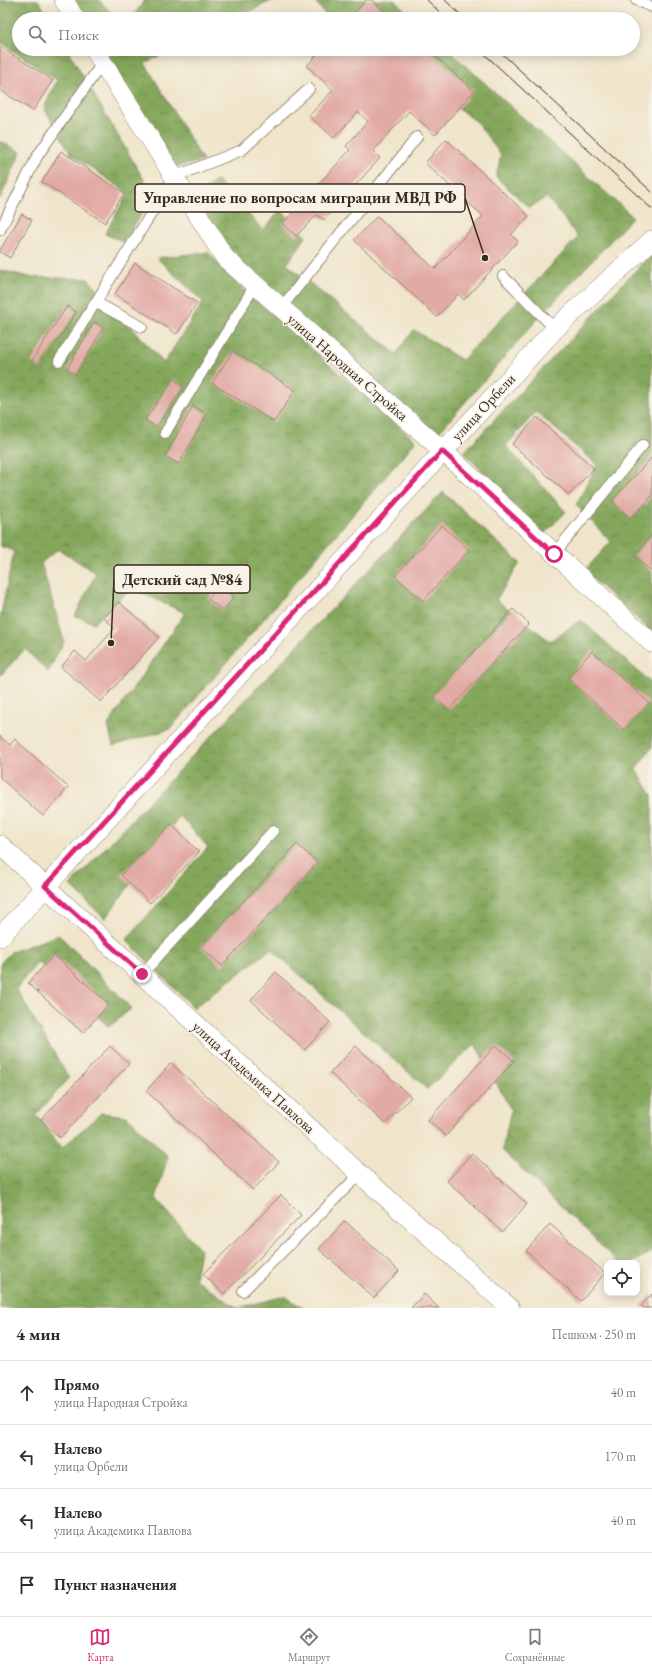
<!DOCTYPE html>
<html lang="ru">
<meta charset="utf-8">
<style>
body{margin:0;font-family:"EB Garamond",serif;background:#f2f2f3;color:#2b2b33}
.controls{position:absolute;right:12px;bottom:12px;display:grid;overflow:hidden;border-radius:8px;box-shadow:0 2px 10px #0003}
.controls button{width:36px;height:36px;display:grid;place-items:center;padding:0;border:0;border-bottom:1px solid #e1e1e2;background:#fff;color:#2b2b33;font:20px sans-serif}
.stop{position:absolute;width:12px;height:12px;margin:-9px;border:3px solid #db2777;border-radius:50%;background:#fff}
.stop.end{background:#db2777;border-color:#fff;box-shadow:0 1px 4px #0008}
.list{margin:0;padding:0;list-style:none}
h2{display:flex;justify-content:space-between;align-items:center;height:52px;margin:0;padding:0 16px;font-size:17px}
h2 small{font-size:13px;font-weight:400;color:#7c7c81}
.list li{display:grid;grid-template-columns:26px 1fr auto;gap:12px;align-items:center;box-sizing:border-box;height:64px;padding:0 16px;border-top:1px solid #e1e1e2}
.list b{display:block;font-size:15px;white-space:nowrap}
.list p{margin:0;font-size:13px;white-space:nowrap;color:#7c7c81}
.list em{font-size:13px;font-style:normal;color:#7c7c81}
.icon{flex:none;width:22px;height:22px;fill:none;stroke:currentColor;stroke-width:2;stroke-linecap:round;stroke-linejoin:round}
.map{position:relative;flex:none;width:652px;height:1308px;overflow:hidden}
.search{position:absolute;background:#fff;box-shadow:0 2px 10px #0003;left:12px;right:12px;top:12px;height:44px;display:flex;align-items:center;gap:10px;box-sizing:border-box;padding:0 14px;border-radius:22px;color:#7c7c81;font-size:15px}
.sheet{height:308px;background:#fff}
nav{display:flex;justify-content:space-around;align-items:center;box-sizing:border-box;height:56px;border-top:1px solid #e1e1e2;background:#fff;font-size:11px;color:#7c7c81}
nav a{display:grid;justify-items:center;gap:2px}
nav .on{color:#db2777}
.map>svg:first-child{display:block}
.forest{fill:url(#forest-crowns);stroke:#60683d}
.building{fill:#e2aaa5}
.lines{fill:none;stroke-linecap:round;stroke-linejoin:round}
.service-casing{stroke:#968874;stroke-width:12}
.minor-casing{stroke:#968874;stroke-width:20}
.service{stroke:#fff;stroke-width:10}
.minor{stroke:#fff;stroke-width:19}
.tram{stroke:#3b2a1e;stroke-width:1}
.route{stroke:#db2777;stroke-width:5}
.labels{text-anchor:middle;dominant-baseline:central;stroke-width:3;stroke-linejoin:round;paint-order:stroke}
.street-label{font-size:15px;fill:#3b2a1e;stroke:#f7f3e8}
.leader{fill:none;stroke:#3b2a1e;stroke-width:1.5}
.callout-dot{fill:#3b2a1e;stroke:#f7f3e8;stroke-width:1.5}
.callout{fill:#f7f3e8;stroke:#3b2a1e;stroke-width:1.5}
.callout-label{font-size:16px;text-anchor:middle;font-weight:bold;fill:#3b2a1e}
</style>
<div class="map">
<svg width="652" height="1308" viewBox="0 0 652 1308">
<defs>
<pattern id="forest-crowns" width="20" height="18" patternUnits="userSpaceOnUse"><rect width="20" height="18" fill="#84a75c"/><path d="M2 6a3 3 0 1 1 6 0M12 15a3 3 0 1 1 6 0" fill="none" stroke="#6d884b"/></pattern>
</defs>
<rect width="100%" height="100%" fill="#f7f3e8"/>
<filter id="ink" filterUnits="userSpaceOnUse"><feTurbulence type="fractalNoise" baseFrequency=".025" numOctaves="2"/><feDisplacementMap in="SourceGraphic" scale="8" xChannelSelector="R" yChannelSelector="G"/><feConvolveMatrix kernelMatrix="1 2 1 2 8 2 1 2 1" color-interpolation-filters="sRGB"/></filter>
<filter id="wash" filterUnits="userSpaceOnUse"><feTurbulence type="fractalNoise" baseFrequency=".012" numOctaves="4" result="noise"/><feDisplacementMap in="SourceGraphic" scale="16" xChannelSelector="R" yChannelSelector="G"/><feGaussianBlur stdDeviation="0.9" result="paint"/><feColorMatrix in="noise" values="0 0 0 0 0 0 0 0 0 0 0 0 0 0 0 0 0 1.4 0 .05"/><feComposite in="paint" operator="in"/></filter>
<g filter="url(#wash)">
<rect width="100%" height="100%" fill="#f0e5cb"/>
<path class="forest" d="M0,0H38L50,19H19V49H67L153,195L124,242L105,234L128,193L71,154L44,108L57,80L0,42Z
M69,0H99L117,19H81Z
M145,0H273L234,19H131Z
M314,0H394L414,19H329Z
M100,49H173L145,63L203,161L175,167Z
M370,49H447L633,217L534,323L435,437L228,253L196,196L217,180L263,230L281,210L306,237L287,264L396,354L414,330L462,360L578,237L547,197L529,208L496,177L501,155L476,121Z
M0,141L21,152L0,199Z
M208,252L238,284L416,441L170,729L113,746L108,725L185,613L131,588L94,623L75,616L96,573L58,549L41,563L64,641L48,672L25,649L0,676V618L14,551L0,546V270L30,277L88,279L164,363L203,302L157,258Z
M652,253V632L584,571L611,542L576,505L597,465L536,412L506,446L566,512L542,536L464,452Z
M443,492L520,563L496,600L550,641L581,620L652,684V747L636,769L652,795V1252L632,1263H619L502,1150L511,1110L475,1044L427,1089L271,949L194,1008L126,940L208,847L180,816L105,919L70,885Z
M59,935L132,1008L109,1027L38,962L16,989L69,1078L36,1115L62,1148L101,1113L127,1116L168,1156L156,1198L200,1250L195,1279L237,1308H0V964L11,952Z
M285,1296L303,1308H237Z"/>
<g id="blocks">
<path class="building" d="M366,0H372L393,19H349Z
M0,47L53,80L33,111L0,90Z
M322,49H427L474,91L435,135L409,111L373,151L380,158L324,220L317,215L296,236L282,224L350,150L346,146L368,121L358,112L334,138L309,116L333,90L307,66Z
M446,139L529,216L511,235L518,241L464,300L458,294L437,317L354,240L377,216L435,269L483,216L425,163Z
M61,151L124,193L105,223L42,182Z
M22,214L32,220L10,258L0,252V250Z
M135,263L197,303L177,334L115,294Z
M67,306L76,312L40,368L31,362Z
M94,322L103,328L76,375L67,369Z
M233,351L295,390L274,422L212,383Z
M173,379L184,387L156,427L145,420Z
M193,406L207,414L179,464L165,456Z
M537,417L594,468L569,495L512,444Z
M651,458L652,459V496L631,519L612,501Z
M442,525L469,550L423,601L395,576Z
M652,535V572L634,555Z
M220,585L234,597L223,611L208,599Z
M119,602L159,637L101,702L61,667L75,651L86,661L115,628L104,618Z
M513,609L529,624L449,710L433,696Z
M592,651L649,703L624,730L568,678Z
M0,736L10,745L15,739L68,787L43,816L0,778Z
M171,824L199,852L150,903L121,875Z
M297,844L317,863L222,966L201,947Z
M54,955L109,1004L83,1033L28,983Z
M276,972L330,1022L305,1050L251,1000Z
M496,1045L514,1061L446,1136L428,1120Z
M110,1046L129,1064L60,1138L41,1120Z
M356,1046L411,1097L385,1124L330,1073Z
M171,1063L279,1162L253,1190L146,1091Z
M472,1153L527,1204L502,1232L447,1181Z
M281,1195L301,1215L224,1294L203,1274Z
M345,1221L399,1271L374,1298L319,1249Z
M550,1224L605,1273L581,1301L526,1251Z
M424,1294L439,1308H411Z
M652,1294V1308H644L641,1306Z"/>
</g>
</g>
<g filter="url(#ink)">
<use href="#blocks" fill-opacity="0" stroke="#968874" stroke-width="1"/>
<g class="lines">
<defs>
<path id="service" d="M636,0L652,7
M0,230L38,155L103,62
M503,276L555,329
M95,302L142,327
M281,308L417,137
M59,361L174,177L242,150L309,89
M165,433L255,285
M554,554L643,445
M142,974L273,831
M243,1291L360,1174"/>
<path id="minor" d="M64,0L75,19
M94,49L225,258L443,451L652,643
M0,845L360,1174L510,1308
M0,937L555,329L652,240"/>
</defs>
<use href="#service" class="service-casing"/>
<use href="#minor" class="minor-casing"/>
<use href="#service" class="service"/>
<use href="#minor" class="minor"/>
<path class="tram" d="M427,0L447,19
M445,0L465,19
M479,49L652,209
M497,49L652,192"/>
</g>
</g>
<g class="lines" filter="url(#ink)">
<path class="route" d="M142,974L45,886L442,451L554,554"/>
</g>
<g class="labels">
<g class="street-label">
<text transform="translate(348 367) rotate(41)">улица Народная Стройка</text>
<text transform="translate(483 407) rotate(-47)">улица Орбели</text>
<text transform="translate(254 1077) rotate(42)">улица Академика Павлова</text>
</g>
</g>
<path class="leader" d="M485 258L465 198M111 643L114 579"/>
<g class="callout-dot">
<circle cx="485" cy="258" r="4"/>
<circle cx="111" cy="643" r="4"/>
</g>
<g class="callout">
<rect x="135" y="184" width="330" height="28" rx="4"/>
<rect x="114" y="565" width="136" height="28" rx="4"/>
</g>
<g class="callout-label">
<text x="300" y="203">Управление по вопросам миграции МВД РФ</text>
<text x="182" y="585">Детский сад №84</text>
</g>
</svg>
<div class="controls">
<button><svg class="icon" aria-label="locate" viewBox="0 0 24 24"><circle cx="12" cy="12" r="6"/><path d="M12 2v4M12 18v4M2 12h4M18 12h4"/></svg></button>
</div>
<div class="stop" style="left:554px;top:554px"></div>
<div class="stop end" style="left:142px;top:974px"></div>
<div class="search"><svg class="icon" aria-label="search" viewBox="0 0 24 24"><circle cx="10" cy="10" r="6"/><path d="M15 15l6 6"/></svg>Поиск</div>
</div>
<section class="sheet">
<h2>4 мин<small>Пешком · 250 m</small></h2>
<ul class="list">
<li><svg class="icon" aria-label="ahead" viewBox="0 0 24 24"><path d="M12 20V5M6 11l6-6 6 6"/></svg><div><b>Прямо</b><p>улица Народная Стройка</p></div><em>40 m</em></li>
<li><svg class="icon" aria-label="left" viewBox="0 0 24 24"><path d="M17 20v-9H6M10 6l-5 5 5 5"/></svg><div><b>Налево</b><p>улица Орбели</p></div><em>170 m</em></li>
<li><svg class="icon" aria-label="left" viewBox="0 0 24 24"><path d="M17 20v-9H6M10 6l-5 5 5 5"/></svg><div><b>Налево</b><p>улица Академика Павлова</p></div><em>40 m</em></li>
<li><svg class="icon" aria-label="arrive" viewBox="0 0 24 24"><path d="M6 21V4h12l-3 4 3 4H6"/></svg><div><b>Пункт назначения</b></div></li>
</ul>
</section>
<nav>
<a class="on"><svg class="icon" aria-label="map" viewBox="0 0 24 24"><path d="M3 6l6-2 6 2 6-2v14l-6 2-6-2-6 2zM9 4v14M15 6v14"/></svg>Карта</a>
<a><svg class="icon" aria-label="directions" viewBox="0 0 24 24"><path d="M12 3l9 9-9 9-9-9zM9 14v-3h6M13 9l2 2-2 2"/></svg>Маршрут</a>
<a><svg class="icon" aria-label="saved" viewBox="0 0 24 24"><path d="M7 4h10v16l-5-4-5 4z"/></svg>Сохранённые</a>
</nav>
